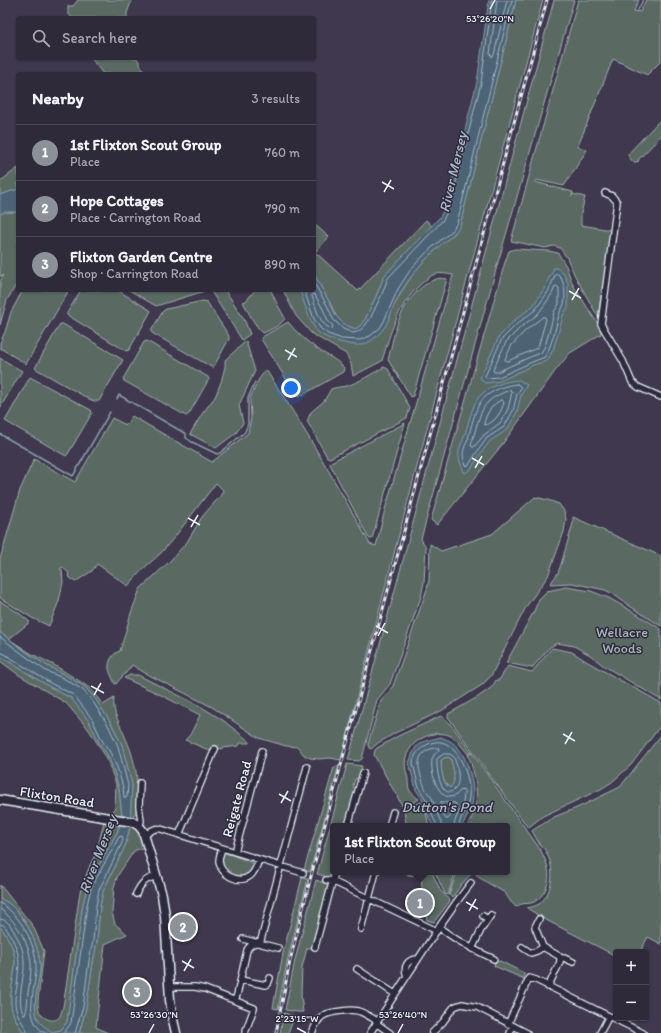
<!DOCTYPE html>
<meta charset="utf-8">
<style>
body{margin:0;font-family:Itim,sans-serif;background:#3b3645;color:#f1f3f6}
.controls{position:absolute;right:12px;bottom:12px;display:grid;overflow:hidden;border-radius:4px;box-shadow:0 1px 3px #0004}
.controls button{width:36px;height:36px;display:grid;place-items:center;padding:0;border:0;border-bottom:1px solid #4a4654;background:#2f2a3a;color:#f1f3f6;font:20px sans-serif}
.you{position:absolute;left:291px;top:388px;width:14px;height:14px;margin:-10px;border:3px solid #fff;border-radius:50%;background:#1a73e8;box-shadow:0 0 0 6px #1a73e833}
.badge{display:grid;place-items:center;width:26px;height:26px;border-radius:50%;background:#8c9099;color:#fff;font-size:13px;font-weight:700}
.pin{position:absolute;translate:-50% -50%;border:2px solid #fff;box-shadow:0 1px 4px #0006}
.popup{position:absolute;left:330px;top:823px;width:180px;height:52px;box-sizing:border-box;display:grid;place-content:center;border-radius:4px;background:#2f2a3a;filter:drop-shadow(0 1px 3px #0005);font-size:13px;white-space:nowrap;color:#a7a7af}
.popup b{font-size:15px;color:#f1f3f6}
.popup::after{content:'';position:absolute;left:50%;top:100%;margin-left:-8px;border:8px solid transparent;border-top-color:#2f2a3a}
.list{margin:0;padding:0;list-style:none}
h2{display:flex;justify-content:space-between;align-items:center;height:52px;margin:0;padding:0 16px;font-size:17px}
h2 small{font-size:13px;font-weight:400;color:#a7a7af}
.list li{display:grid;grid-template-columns:26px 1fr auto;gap:12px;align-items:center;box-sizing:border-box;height:56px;padding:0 16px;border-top:1px solid #4a4654}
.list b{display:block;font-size:15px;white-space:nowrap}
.list p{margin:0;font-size:13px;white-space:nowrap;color:#a7a7af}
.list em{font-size:13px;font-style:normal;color:#a7a7af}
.icon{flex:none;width:22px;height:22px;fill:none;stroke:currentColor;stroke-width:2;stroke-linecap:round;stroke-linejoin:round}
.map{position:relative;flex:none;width:661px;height:1033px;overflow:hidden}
.search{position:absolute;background:#2f2a3a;box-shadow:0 1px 3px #0004;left:16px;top:16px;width:300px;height:44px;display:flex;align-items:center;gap:10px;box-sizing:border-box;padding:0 14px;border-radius:4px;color:#a7a7af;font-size:15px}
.panel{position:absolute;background:#2f2a3a;box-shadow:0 1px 3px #0004;left:16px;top:72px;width:300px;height:220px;border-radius:4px}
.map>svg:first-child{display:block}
.green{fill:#5a6b63;stroke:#a1aeae}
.water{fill:#4b6375;stroke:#8a9ca9;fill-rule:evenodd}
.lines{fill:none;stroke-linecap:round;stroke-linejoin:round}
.shore{stroke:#a9b8c4;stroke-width:1}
.stream{stroke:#8a9ca9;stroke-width:1.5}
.street-casing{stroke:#e8f1f8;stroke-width:8}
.secondary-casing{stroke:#e8f1f8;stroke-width:11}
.street{stroke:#2f2a3d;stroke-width:5.5}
.secondary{stroke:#2f2a3d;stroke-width:8}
.rail-casing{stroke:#e8f1f8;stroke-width:3}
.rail{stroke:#2f2a3d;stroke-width:1.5;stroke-dasharray:4.5;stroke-linecap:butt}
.ticks{fill:none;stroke:#e8f1f8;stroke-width:1.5}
.labels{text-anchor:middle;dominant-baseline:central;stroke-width:3;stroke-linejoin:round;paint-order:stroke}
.park-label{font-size:14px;fill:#a8b5b5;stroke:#2f2a3d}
.street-label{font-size:14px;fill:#e8f1f8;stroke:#2f2a3d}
.water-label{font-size:15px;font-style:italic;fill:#a9b8c4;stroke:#2f2a3d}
.ticks-label{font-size:10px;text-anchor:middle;fill:#e8f1f8;stroke:#2f2a3d;stroke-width:3;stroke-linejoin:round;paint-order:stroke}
</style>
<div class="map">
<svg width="661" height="1033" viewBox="0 0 661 1033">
<rect width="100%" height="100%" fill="#3f384e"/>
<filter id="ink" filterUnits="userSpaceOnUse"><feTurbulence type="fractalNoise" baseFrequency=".025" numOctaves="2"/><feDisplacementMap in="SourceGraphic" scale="8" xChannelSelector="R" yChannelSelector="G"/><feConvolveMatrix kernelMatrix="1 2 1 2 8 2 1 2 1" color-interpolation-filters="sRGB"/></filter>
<g filter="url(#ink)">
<path class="green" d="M78,0H132L127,13V18H72L68,13V6H73Z
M516,0H543C474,253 405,506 341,760L330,758L319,759L310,758L304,755L298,747L286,746L259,738L212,707L145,673L132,665C128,672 121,677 116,684H115C113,679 110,674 109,669C108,661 113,653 120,651L131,613L140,589L169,562L187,542L202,517L221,495L223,490L216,483L177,534L161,553L142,570L128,586L97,564L92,571L75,582L68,576L69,573L62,567L60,569L62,570L63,582L59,601L49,626L32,618L0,598V559L20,490L34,459L75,482L112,418L126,425L132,416L212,462L248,433L251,418L250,398L259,379L266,370C304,426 337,485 370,544L376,546L384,513L453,275C447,274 442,273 435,274C430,276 424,281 420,285C397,307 391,331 382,361L353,376L351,364L346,354L312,334L296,316L283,290H300L304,301L318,332L327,337L340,342L395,304L402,291L414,272L429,256L444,242L454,234L460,225Z
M554,0H574L497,266L421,539L426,547L424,582L421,597L390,684L377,700L362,759L359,761L348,760L396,586Z
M578,0H639L634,11L640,12L646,0H661V61L647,75L613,59L578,146L587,150L564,186L536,180L535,182L573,192L572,196L573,194L585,197L581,214V225L611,230L598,317L575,276L567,258L560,248L554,246L545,248L511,241Z
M91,58H137L145,74H103Z
M661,119V136L638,160L639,161L636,162H633L629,157L628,154Z
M18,168V189L0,195V180H2Z
M4,212H18V282L7,300L0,325V281L3,276L2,275L0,277V214Z
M426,220L432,226L384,276L378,292L366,318L361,326L355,329L345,325L336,316L331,305L317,280L314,272V224L329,237L315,252L358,291Z
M515,249L549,251L558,253L566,266L573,285L600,327L601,334L570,353L556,370L501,446L437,525L431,520L505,262L509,251Z
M440,278L447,279L413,396L411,397L388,360C392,345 394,329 401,315C408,299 422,282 440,278Z
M23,290H69L26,364L0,348V343L5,332L11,312Z
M81,290H117L150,310L151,311L129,350L126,351L67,315V313Z
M129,290H208L156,306Z
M210,290H225L244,319L250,334L242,340Z
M255,290H271L275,300L285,318C282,325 270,330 263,333C254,325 249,313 243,302L246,301Z
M203,301L207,302L229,336V339L213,368L152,333L151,331L163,311L166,309Z
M288,322C297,333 307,342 319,350C327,356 337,359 344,368L343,372L299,397L296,395L261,339L262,337Z
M60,324H63L123,360L99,401H94L89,399L38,370L35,368Z
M147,341L208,377L209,379L189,414L186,416L124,381L123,379L144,342Z
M246,341L255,371L239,405L243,423L236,433L216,448L190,434L202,414L215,397L221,382L225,367V360Z
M0,358L22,371L0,408Z
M384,367L388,369L410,408L407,418L330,458L327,457L307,421L311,412L324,401L331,389C336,387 341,387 346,386C358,383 373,373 384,367Z
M30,377L91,410L92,413L68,454L66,456L5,421Z
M405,423L372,539H370L368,537L330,464L331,462Z
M535,497L548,500L559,504L564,511L566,519L564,532L548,576L526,607L491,676L482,685L441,711L397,732L378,743L371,749L369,748L368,745L370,737L381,701L393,686L427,589L429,580L430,544L441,551L492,534Z
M573,517L661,556V626L628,605L613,594L605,590L572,583L550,584L558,573L562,561L573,523Z
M566,587L591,591L609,598L637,614L661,629V700L604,666L590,655L574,646L557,643L550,647L532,668L506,663L534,611L539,599L547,591Z
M0,601L19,613L30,622L9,639L32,654L54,665L81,682L92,690L103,705L114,698C112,714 121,725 126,739C131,749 136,768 137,779C138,790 136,802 136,813L134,814V817H130L132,785L122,745L111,723L96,700L85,687L65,675L49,667L26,652L0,632Z
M552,648L572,652L586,661L661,703V725L631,765L612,782L601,789L543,816L529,827L526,825L448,717V714L478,697L492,687L496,680H499L508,666L532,672Z
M0,656L50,687L71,698L81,710L89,721L100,744L107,754L113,768L119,788L122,816L109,814L115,808L116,784L106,757L89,730L66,703L19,675L0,661Z
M130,675H138L200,706L224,721L249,741V743H240L239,746L223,748L211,751L185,740L190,735L200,715L157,693L124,678Z
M441,716C449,719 465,744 471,752L468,754C463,748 457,740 451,736C434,728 411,740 406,757C404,765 406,771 408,779C408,782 408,788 410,791C412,794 416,797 419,799L405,808L403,807L374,755L375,750L377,748L398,736Z
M661,735V944L648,937L640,952H616V956L544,919L527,908C531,907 536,906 539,904C554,892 555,867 546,852C545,849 542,847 540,845C537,840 535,836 532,831L533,830L554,817L579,807L620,787Z
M472,753L540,849C543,855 547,862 548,869C551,881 545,896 534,902C530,904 526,903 522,904C521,904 517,906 516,907L511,902L505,893L478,877L475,872H507V826H467C482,804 477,779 468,755Z
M448,757L451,759C453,769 458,780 450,788C442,784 441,769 441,760L444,758Z
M347,764L362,766L359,779H355L353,786L356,788V790L345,826H333V870L332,873L327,877L317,874Z
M339,765L310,872L304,870L334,767Z
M421,802L426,812L428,823L430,826H407L405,818L404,811Z
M104,821L119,824L118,831L87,887L83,904L67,1022L61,1030L52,1033C45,1028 38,1023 36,1014C33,1001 39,982 40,968C41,947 21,905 0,899V885L33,926L44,951L38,1000C38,1005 38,1009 40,1013C44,1019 55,1024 60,1016C61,1014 62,1010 63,1007L80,892L90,865L97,851Z
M130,826C139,828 141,839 144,847L134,851L118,875L114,887L112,912L115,924L127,934L105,944L96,1027L108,1033H79L86,1008L93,962L97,941L100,906L103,891L126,844Z
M224,852L256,864C255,866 253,870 251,872C244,880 229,876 224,867C221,862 223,857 224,852Z
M407,872H432L440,890L450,901L434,922L427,920L423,899L421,876L408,875Z
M435,872H455L448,895L445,894Z
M457,872H468L471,874L462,884H461V885L452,898L449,895Z
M302,878L308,879L287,962L278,1009L273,1008L283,953Z
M316,880L325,883V881L327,882L329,885L311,948H307L302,968L301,995L303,1012H298L285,1010L295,960Z
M0,927C4,930 6,935 9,940C22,964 10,978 11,1002C11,1013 18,1024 24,1033H0Z
M500,961L524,973V979L494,966L495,963Z
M284,1013L295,1016L288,1033H280Z"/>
<path class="water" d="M489,0H516L460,225C455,234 451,236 443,243C433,252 422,262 414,273C406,283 400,293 395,304C391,313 389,322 383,329C378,336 370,343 361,345C351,346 325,339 318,332C309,322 304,302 300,290H314V272L317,280L331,305L336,316L345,325L355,329L360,326L366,318L378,292L384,276L440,217L446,205L477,82Z
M18,189V212H4L0,214V195Z
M554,268H557L564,274L568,283V307L563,315L560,327L553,350L547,361L533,365L500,381L485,383L480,378L499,337L515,320L532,307L544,289Z
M519,380L527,385L521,395L517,412L507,430L490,441L478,457L471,469L465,473C462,467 458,459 459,452C459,447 463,442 464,437C468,426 472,405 479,397C488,386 506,381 519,380Z
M0,632L26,652L49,667L65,675L85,687L96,700L111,723L122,745L132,785L130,826L126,844L103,891L100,906L97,941L93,962L86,1008L79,1033H24C18,1024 11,1013 11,1002C10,978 22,964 9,940C6,935 4,930 0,927V899C21,905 41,947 40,968C39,982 33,1000 36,1014C38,1023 45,1027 52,1032L61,1030L67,1022L83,904L87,887L118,831L122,816L119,788L113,768L107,754L100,744L89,721L71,698L50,687L0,656Z
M441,737C444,739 447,739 450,741C466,750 474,780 473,797C473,807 467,817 462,826H433L430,821L423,800L416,790L409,763L412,755L416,747L425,741ZM448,757L451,759C453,769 458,780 450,788C442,784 441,769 441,760L444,758Z"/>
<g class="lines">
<path class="shore" d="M497,0L490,54L492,57L494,55L507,0
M556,274H558C565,281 566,295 564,304C563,308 560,311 559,315C555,330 552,344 545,357L532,362L499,377L486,378L485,376L502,339L518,323L535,310L548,292Z
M314,283L328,307L333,319L343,329L353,333L357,332L363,328L370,319L382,294L388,278L443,220L450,206L481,83L492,0
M557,286L559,288V304L554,312L551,325L545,346L541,353L530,357L497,372H494L493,370L506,342L521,327L538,314L552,294L555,287Z
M304,290L314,319L321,329L328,334L342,339L360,340L370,336L380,328L384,321L398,289L411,269L426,253L442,239L451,232L457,223L512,0
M313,294L315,295L323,309L328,321L333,326L332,329C320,326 316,308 312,296Z
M543,317H545L546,319L539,344L537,348L508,361H506L505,359L512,345L525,331Z
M517,384L520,386L521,388L517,394L513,411L504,427L487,438L475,455L469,465L466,466C465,462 463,458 463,454C463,449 466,444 468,439C471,428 475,407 483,399C492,390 506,385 517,384Z
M510,390L512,392L508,409L500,423L484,435L474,447H472L471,445C475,434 479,410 488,402C494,396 502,393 510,390Z
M501,400L504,402C502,411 495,423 485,425L484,423C487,413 491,405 501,400Z
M0,637L24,655L46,671L63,678L83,690L93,702L108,725L118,746L128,785L127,797L125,798L124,797L123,787L117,767L110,752L103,742L92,719L74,695L52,684L3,653H0
M444,754H450L454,757C457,766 462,782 454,790C452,792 449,793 446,791C439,787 436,766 437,759Z
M443,802L449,803H454L456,804L452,814L448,819H446C443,814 440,807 441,802Z
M436,826V823C432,817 431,810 428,803C426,798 421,793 419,787C417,783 417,777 415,772C415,770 413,766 413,763C414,748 436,736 448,745C462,754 471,781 469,797C468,808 460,817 459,826
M441,826V822C437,814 435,806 432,798C429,794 425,790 424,785C422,780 418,768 419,763C419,753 430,747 439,748V750C437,752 434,754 433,757C428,767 438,803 454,796C457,795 459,792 461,790L464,791C465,807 455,814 454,826
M0,903C20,914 37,945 36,968C36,986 25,1012 38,1027C40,1030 43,1031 45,1033
M0,909C17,921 32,947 31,968C31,976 29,985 28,993C27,999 28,1009 25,1014H23C16,997 25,979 24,962C24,950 19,940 13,930C10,924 7,920 0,919
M0,924C6,925 7,930 10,935C22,956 19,963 17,986C16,991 15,996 15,1002C15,1009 18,1016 22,1022C24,1026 27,1029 27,1033
M64,1033L71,1023L87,905L91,888L119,837L122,836L123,838L122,843L99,890L96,906L93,941L89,961L83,1007L75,1033"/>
<path class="stream" d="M638,10L643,0
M117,399L119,395L186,434V438L192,442L217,454L220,453L245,432L248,424V398L255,382
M0,434L73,476L110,412"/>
<defs>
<path id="street" d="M605,193L612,196L617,202L601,324L623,361L632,382L638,387L661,397
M139,826L141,821L139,806L140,783
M348,826L363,773
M389,826L393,812
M179,835L215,749
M144,836C149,832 155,827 161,829L303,873
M222,848C221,852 219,857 219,861C220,874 238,885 250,876C255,872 257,866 259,860
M235,852L262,751
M326,880L332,881L437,931
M136,894C141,883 146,879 156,876
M483,916L488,919
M539,919L535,927L543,947L559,956L560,958H564L573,962
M439,927C456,941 474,950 494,959
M361,929L376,872
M243,939L278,948
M315,947L335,872
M522,947L531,953L537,951L543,947
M472,949L481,930L491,915
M357,969L395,994
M407,976C403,967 407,959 418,959
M241,980L266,985L268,984L270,978
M169,987H195L205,989L254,1008L245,1033
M548,987L560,962V958
M235,1000L237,995L247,950C252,941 255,945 261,940L307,767
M376,1023L390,1033
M508,1024L529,978L536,980L643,1033
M312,1033C319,1015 324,1013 342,1011C348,1010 355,1009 361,1012C366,1014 372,1018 377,1021
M370,1033L439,927L455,904L471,883
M432,1033L443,1022L453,1008L456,1006L462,1004L477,1007L527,1033
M510,1033L513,1026
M600,1033L609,1016"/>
<path id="secondary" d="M0,800L133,822L139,826L143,831L162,895L165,916L170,1000L173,1020L176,1033"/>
</defs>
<use href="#street" class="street-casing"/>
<use href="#secondary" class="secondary-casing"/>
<use href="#street" class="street"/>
<use href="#secondary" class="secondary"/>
<defs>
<path id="rail" d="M276,1033L290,961L310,880L547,0"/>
</defs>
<use href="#rail" class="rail-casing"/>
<use href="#rail" class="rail"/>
</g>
</g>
<path class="ticks" d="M490,9L495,0M382,182L394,189M384,192L391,180M569,291L581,298M572,300L579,288M285,350L297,357M288,360L295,348M472,458L484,465M475,468L482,456M188,518L200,525M191,527L198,515M376,626L388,633M378,636L385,623M91,686L104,693M94,695L101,683M563,734L575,741M565,744L572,732M279,794L291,801M281,803L288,791M466,902L478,909M469,911L476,899M182,961L194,968M184,971L191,959M297,1028L306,1033M149,1033L154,1024M398,1033L403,1024"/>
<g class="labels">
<g class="park-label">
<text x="622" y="632">Wellacre<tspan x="622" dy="16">Woods</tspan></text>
</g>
<g class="street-label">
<text transform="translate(57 797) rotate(9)">Flixton Road</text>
<text transform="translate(237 799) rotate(-75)">Reigate Road</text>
</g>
<g class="water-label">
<text transform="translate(453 172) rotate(-77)">River Mersey</text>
<text x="447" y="807">Dutton's Pond</text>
<text transform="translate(98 854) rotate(-69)">River Mersey</text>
</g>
</g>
<g class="ticks-label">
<text x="490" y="22">53°26'20"N</text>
<text x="154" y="1018">53°26'30"N</text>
<text x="403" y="1018">53°26'40"N</text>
<text x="297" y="1022">2°23'15"W</text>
</g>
</svg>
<div class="controls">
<button>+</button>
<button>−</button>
</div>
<div class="you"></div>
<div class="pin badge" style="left:420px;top:903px">1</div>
<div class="popup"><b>1st Flixton Scout Group</b>Place</div>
<div class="pin badge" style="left:183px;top:927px">2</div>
<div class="pin badge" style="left:137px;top:992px">3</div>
<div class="search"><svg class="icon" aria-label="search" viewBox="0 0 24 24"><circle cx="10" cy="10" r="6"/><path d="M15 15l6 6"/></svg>Search here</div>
<section class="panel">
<h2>Nearby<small>3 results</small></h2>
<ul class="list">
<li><span class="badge">1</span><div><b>1st Flixton Scout Group</b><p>Place</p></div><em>760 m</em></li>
<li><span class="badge">2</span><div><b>Hope Cottages</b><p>Place · Carrington Road</p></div><em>790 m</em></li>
<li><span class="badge">3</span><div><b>Flixton Garden Centre</b><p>Shop · Carrington Road</p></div><em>890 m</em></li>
</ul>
</section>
</div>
